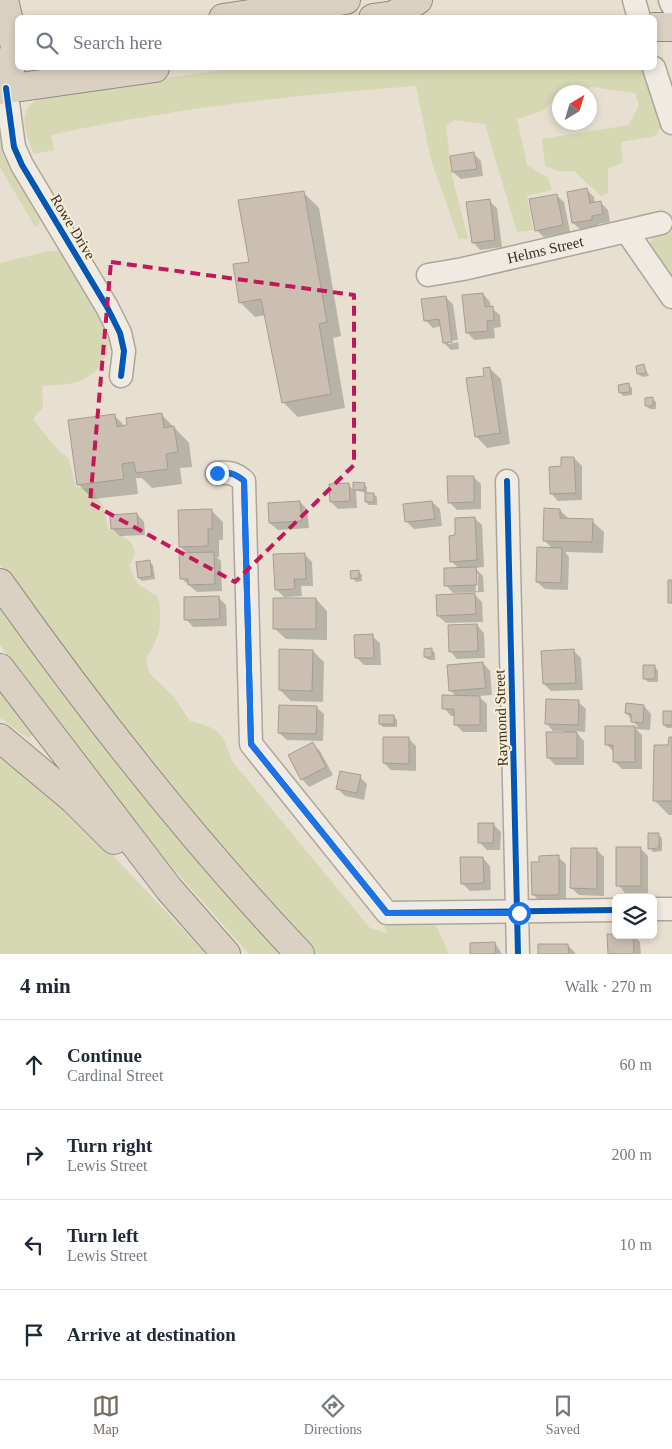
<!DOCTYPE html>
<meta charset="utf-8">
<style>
body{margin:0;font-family:Georgia,serif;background:#f6f6f7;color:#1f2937}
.controls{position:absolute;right:15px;bottom:15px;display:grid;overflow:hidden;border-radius:8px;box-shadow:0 2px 8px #0003}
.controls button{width:45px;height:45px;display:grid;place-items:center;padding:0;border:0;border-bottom:1px solid #e0e1e3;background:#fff;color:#1f2937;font:25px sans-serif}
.compass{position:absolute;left:552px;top:85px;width:45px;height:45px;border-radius:50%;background:#fff;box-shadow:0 2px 8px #0003;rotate:38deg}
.stop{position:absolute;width:15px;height:15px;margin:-11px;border:4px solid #1a73e8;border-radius:50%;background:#fff}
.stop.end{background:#1a73e8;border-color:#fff;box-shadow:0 1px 5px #0008}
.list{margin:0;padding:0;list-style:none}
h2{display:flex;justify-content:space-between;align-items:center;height:65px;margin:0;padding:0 20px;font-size:21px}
h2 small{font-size:16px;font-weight:400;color:#747a83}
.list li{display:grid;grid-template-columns:32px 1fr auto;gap:15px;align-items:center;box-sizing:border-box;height:90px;padding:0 20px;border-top:1px solid #e0e1e3}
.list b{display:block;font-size:19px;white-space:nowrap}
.list p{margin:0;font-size:16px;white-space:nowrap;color:#747a83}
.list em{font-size:16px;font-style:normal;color:#747a83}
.icon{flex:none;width:28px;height:28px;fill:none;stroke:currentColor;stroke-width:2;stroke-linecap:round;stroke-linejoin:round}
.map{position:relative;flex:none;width:672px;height:954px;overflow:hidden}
.search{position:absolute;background:#fff;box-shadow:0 2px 8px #0003;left:15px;right:15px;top:15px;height:55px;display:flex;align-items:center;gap:12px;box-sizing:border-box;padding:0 18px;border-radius:8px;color:#747a83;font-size:19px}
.sheet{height:425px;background:#fff}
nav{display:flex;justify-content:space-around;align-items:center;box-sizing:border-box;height:70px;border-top:1px solid #e0e1e3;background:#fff;font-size:14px;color:#747a83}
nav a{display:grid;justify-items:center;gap:2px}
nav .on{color:#786c5e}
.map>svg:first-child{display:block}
.green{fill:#d6d7b3}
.shadow{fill:#0003;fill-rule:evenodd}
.building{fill:#cbbfb2;stroke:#a89c90}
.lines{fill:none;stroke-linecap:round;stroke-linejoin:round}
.minor-casing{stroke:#ada599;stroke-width:25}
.highway-casing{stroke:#928b80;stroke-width:30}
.minor{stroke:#efebe3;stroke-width:22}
.highway{stroke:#dad1c2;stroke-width:28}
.cycleway-casing{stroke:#f7eed8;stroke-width:9}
.cycleway{stroke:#0057b8;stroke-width:6}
.route{stroke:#1a73e8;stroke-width:6}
.marked{fill:none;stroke:#c2185b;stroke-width:4;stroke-dasharray:10 6;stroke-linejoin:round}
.labels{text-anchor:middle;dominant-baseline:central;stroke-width:4;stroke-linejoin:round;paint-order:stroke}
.street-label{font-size:15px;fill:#3d2e20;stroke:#f7eed8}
</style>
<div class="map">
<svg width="672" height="954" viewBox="0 0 672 954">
<rect width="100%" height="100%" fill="#e7e0d1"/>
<path class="green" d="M238,68H647L659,100L655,107L664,124L655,136L621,142L623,162L608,169V193L601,196L574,171H557L545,166L542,139L629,125L639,105L635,93L592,87L572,92H560L559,96L542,111L517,119L527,165L548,178L552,190L527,196L533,230L517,232L485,124L455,120L446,125L452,176L468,239H459L431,160L416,86C293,95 172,108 51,135L54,150L34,154C23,127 15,107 48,94Z
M0,138L3,155L39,217L40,223L35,227L0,167Z
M672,230V280L649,247L652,238Z
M49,251H61L108,327C113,350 101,374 77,382C66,385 54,385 42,386L43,407L33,419L56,448L69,459L76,487L94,489L96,497L103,504L108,529C126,537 144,545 129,566L137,583L158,597C163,619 160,639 146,658L149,673L173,696L190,721C221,729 222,732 232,761L370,928L387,933L382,921L436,925L449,954H315L223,853L160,779L0,564V263Z
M0,604L282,954H249L137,828L45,709L0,645Z
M0,688L33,735L28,738L0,718Z
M0,746L101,843L206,954H0Z"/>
<path class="shadow" d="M473,153L481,161L483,176L461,179L453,172Z
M586,189L594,197L595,203L600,202L608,210L610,222L598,224L599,227L581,230L573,223Z
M304,193L319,208L341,336L333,338L345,408L298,417L283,402L266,315L255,317L240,302L251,263Z
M556,195L564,202L570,232L544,237L536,230Z
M489,201L497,208L502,247L480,250L473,242Z
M483,294L490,302L491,308L500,315L501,327L494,328L495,338L474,340L467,332Z
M445,297L453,304L458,340L448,341V344L458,342L459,349L451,350L444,343L441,326L433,328L425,320Z
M644,366L649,376L642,377L638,374Z
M489,368L501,379L510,444L487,448L476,436Z
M628,385L632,388V395L623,396L620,392Z
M653,399L656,402V409H650L646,406Z
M162,415L189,443L192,467L180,468L182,484L152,488L142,478H136L138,494L93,499L78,484L115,416L126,427Z
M574,458L582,466V500L558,501L551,493L562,468Z
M473,477L481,484V509L457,510L449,502Z
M348,484L354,491L355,484H364L367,487V494H373L377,497V505H369L366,502V493L356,490L357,508L338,509L331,502Z
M300,502L307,509L309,528L278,530L270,523Z
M432,502L440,509L442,526L414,529L407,522Z
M560,510L570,520L592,521L604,532L603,553L565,552L569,557L568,590L545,589L537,582L553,549L544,540Z
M212,511L223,522V540H219V557H217L221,561L222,591L197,592L181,578L187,554L180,546Z
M137,514L144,522L145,535L120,536L112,529Z
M474,518L482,525L484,567L475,568L483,576L484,592L453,593L446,585L459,569L451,561L457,537ZM475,574H478V591H476Z
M304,554L312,562L313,586H301L302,596L286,597V599H316L327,611V640L286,639L274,628L286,599L276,589Z
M149,562L153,565L155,579L142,581L139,578Z
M358,571L362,575V581L356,582L352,578Z
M474,594L482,602L483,622L446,623L438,616Z
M218,597L226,605L227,626L193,627L186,619Z
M477,625L484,633L485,658L457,659L450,651Z
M372,636L380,643L381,665H364L357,658Z
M431,649L435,653V660H429L425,657Z
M313,651L324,662L323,702L291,701L280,690Z
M574,651L581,658L583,690L551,691L544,684Z
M483,663L490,671L492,695L478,696L487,704V732H463L456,725V716H451L444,708L457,697L450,690Z
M654,667L658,670V682H648L644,678Z
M578,702L586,709L585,732L575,731L584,741V765H555L548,757L564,731H553L546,723Z
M644,706L651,714L650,730L636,729L642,735V769H622L614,761V752L606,744V727H638L626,713Z
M316,707L324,714L323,741L287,740L279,733Z
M672,713V728H667L664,725Z
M394,716L397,720V727H383L380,724Z
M409,739L416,746V771L391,770L384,763Z
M672,739V815H669L654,800Z
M313,744L320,751L333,775L309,787L302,779Z
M360,777L367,784L364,800L345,796L338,789Z
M493,824L501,832L500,850H487L479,842Z
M658,835L662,838V851L653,852L650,848Z
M641,849L648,856V893H625L618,885Z
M597,850L604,857V896L579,895L571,888Z
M558,857L566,864V902H540L533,894L540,864Z
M483,858L490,866L491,890L470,891L462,883Z
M609,935H634L640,942L641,954H609Z
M495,943L502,954H471Z
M568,945L576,954H539Z"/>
<path class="building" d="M474,152L477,169L452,172L450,156Z
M587,188L590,203L601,201L603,214L592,216V220L572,223L567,192Z
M304,191L327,322L319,324L331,394L282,403L261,299L239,303L233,264L249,262L238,200Z
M557,194L563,225L535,231L529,199Z
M490,199L495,240L472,243L466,202Z
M483,293L485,307L493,306L494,320L487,321L488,331L466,333L462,295Z
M446,296L452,342L443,343L439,319L424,321L421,299Z
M644,364L646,373L637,374L636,366Z
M490,367L500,433L475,437L466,378L484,376L483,368Z
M629,383L630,392L619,393L618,385Z
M653,397V406H645V398Z
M162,413L164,428L174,426L178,452L166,454L168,469L136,473L134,462L122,464L124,479L77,485L68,420L115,414L117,427L127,425L126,418Z
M561,457H574L576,493L550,494L549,467L561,466Z
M447,476H474V502L448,503Z
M353,482L365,483L364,490H353Z
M349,483L350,501L330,502L329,484Z
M365,493H374V502H365Z
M300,501L302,521L269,523L268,503Z
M432,501L435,519L405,522L403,504Z
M544,508L560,509V518L593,519L592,542L543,541Z
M212,509V529H208V546L179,547L178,510Z
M137,513L138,528L111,529L110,515Z
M475,517L477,560L450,562L449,536L455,535V518Z
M537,547L562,548L561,583L536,582Z
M214,552L215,584L188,585V579H180L179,553Z
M305,553L306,579H294L295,589L275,590L273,554Z
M150,560L152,576L138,578L136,562Z
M476,567L477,585L444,586V568Z
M359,570V578L351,579L350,571Z
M668,580H672V603H668Z
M475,593L476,614L437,616L436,595Z
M219,596L220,619L184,620V597Z
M273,598H316V629H273Z
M477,624L478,651L449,652L448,625Z
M373,634L374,658H355L354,635Z
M432,648V657H424V649Z
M279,649L313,650L312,691L279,690Z
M574,649L576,683L543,684L541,651Z
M483,662L486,688L449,691L447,665Z
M643,665H655V679H643Z
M442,695L480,696V725H454V709H442Z
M546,699L579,700L578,725L545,724Z
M626,703L644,705L643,723L631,722V714L625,713Z
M279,705L317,706L316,734L278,733Z
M663,711H672V725H663Z
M379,715H394V724H379Z
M605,726H635V762H613V745H605Z
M546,732H577V758H547Z
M383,737H409V764L383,763Z
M669,737H672V801H653L654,745H668Z
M313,742L326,767L301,780L288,755Z
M340,771L361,775L357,793L336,789Z
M478,823H494L493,843H478Z
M648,833H659V848L648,849Z
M616,847H641V886H616Z
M571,848H597V889L570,888Z
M559,855V895H532L531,862H539V856Z
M460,857H483L484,883L461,884Z
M607,934L633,935L634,954H608Z
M495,942L496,954H470V943Z
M538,944H568L569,954H538Z"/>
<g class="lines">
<defs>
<g id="minor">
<path d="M634,0L639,18"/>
<path d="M670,0L672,5"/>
<path d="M654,68L672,123"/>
<path d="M6,88L14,147L22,165L107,307L120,333L124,351L121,376"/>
<path d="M627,232L672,297"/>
<path id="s1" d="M428,275L463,269L661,223"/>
<path d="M217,473C229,472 235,473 244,481L251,744L387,913L616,910"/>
<path d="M507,481L518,954"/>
<path d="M653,909H672"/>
</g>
<path id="highway" d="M4,0L15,47L6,88
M223,18L346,0
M373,18L394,15L418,0
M654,27H672
M0,90L155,68
M0,583C92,713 190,838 300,954
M0,668L169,889L226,954
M0,738L73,799L114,840"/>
</defs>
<use href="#minor" class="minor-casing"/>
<use href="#highway" class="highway-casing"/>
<use href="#minor" class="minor"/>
<use href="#highway" class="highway"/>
<defs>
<path id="cycleway" d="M6,88L14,147L22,165L107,307L120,333L124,351L121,376
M217,473C229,472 235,473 244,481L251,744L387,913L616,910
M507,481L518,954"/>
</defs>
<use href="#cycleway" class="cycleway-casing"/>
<use href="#cycleway" class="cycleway"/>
</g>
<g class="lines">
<path class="route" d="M217,473C229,472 235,473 244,481L251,744L387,913H519"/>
</g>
<path class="marked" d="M111,262L354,295V465L235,582L90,503Z"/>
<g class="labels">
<g class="street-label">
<text transform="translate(73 227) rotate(59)">Rowe Drive</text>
<text stroke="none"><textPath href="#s1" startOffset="120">Helms Street</textPath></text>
<text transform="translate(501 718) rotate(-92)">Raymond Street</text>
</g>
</g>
</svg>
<div class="controls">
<button><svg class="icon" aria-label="layers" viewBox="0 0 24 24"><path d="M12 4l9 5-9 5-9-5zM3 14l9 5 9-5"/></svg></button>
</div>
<svg class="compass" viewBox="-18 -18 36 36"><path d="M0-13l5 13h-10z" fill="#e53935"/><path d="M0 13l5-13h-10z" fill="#747a83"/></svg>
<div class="stop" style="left:519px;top:913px"></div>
<div class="stop end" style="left:217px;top:473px"></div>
<div class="search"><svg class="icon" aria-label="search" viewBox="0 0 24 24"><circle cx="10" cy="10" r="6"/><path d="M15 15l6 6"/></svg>Search here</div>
</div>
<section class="sheet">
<h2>4 min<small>Walk · 270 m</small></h2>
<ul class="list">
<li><svg class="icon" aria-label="ahead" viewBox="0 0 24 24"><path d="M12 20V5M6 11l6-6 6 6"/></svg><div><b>Continue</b><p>Cardinal Street</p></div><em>60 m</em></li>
<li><svg class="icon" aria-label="right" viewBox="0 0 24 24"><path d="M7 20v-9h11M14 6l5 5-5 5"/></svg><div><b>Turn right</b><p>Lewis Street</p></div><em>200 m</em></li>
<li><svg class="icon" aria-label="left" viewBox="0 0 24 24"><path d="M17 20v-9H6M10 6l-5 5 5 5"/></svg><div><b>Turn left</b><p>Lewis Street</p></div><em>10 m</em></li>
<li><svg class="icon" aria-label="arrive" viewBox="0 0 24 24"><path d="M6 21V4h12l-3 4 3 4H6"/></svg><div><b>Arrive at destination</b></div></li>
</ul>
</section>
<nav>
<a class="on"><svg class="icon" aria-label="map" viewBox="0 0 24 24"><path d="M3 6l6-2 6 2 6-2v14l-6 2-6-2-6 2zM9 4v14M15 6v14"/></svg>Map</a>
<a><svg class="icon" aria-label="directions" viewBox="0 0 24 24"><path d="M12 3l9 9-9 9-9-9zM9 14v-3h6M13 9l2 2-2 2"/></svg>Directions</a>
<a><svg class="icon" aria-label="saved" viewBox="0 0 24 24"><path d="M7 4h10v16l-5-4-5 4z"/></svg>Saved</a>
</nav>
